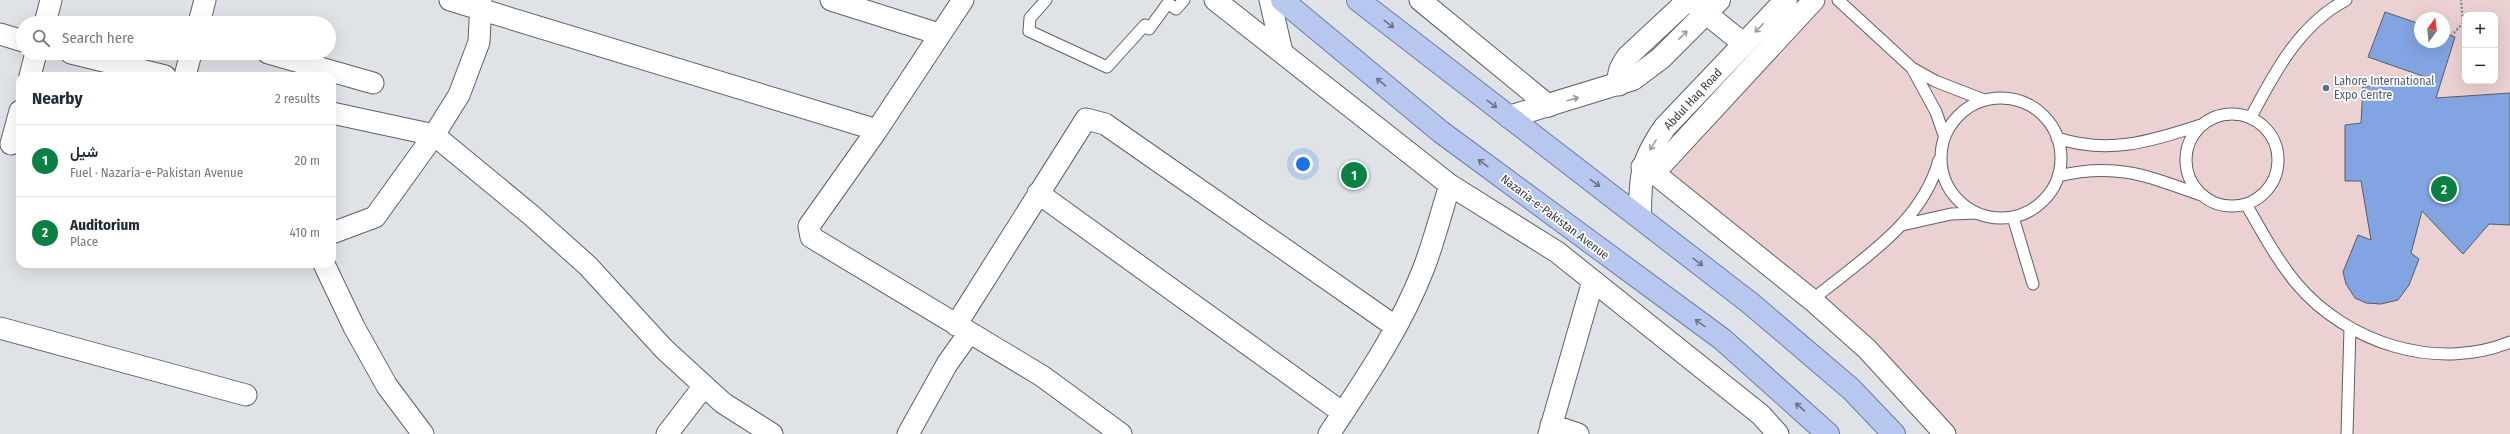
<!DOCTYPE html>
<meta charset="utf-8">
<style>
body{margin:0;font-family:"Fira Sans Condensed",Vazirmatn,sans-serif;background:#f2f2f3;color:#1f2937}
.controls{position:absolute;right:12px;top:12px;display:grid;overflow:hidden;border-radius:8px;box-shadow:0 4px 16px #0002}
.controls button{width:36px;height:36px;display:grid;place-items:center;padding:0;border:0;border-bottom:1px solid #e0e1e3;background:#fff;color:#1f2937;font:20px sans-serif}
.compass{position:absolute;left:2414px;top:12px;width:36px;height:36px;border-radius:50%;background:#fff;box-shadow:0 4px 16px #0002;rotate:15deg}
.you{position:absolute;left:1303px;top:164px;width:14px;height:14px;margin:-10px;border:3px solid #fff;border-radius:50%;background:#1a73e8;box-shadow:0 0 0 6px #1a73e833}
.badge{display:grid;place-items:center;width:26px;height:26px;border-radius:50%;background:#0b8043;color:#fff;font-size:13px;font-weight:700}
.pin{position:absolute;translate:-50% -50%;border:2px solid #fff;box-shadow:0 1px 4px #0006}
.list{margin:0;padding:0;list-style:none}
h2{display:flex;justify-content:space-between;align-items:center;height:52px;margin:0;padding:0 16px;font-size:17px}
h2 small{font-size:13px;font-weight:400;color:#747a83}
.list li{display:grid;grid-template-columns:26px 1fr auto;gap:12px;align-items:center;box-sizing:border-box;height:72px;padding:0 16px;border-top:1px solid #e0e1e3}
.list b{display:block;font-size:15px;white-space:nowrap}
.list p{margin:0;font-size:13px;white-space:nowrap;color:#747a83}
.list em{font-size:13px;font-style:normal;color:#747a83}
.icon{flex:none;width:22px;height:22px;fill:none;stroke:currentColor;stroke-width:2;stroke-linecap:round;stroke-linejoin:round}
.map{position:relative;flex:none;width:2510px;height:434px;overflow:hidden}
.search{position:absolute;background:#fff;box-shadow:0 4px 16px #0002;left:16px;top:16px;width:320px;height:44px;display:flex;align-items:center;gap:10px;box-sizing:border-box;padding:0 14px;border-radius:22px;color:#747a83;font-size:15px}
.panel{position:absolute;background:#fff;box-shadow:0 4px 16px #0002;left:16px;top:72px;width:320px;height:196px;border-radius:12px}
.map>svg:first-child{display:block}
.commercial{fill:#ebd1d1;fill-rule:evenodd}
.building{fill:#83a4e2;stroke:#5b5d61}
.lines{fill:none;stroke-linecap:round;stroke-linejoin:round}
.lane-casing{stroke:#5f6165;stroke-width:13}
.street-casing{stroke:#5f6165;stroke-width:23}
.secondary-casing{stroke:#5f6165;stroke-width:24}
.primary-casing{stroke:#6c7da9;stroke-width:24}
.path{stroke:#888a8d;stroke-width:2.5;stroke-dasharray:2 2;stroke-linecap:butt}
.lane{stroke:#fff;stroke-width:11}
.street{stroke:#fff;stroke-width:21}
.secondary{stroke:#fff;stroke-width:22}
.primary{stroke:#b7c7ef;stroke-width:22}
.oneway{stroke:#6b7284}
.oneway2{stroke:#9c9c9e}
.service-dot{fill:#5c6f8a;stroke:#fff;stroke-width:1.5}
.labels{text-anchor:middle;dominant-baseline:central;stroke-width:3.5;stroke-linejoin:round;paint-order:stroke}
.service-label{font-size:12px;fill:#4e5e75;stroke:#fff;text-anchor:start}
.street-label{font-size:12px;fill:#393a3c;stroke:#fff}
</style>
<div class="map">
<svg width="2510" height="434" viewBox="0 0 2510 434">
<rect width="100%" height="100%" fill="#dfe2e6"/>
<path class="commercial" d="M1786,0H2510V434H1945L1867,349L1642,167ZM2465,15H2495V81H2465ZM2420,18H2444V42H2420Z"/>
<path class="building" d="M2385,12L2420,24V42H2444V33L2455,37L2436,98L2510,93V225L2489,224L2463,254L2422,211L2411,253L2419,259L2409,285L2398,300L2381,304L2366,303L2355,298L2346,284L2343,272L2358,235L2371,240L2361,181H2345V125L2361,123L2363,87L2431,79L2368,57Z"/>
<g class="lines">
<defs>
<path id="lane" d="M1046,0L1030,18L1029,31L1107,67L1145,25L1149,29L1168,3L1176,9L1184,0
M1838,0L1912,68L1935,81L1984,100
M1912,68L1936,112L1944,135
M1941 158a60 60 0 1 1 120 0a60 60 0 1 1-120 0Z
M2186 160a46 46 0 1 1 92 0a46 46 0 1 1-92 0Z
M2251,117C2274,73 2300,24 2346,0
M2057,138C2110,155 2150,141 2201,125
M2058,176C2116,162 2148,176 2201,195
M2246,204C2262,232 2277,260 2297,284C2347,343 2437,372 2510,342
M2013,217L2033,284
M1902,225L1951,214L1976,213
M1812,300C1860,260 1922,224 1939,160
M2347,434L2350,328"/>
<path id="street" d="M450,0L877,130
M831,0L939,34
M963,0L877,130L809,226L811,237L1042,376L1121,434
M1215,0L1450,185L1557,252L1761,415L1778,434
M1270,0L1282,52
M1420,0L1549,106
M1693,3L1744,44
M45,23L51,0
M199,23L205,0
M0,34L23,41
M71,53L165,76
M268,53L373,83
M30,76L36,53
M185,76L191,53
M1619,85C1617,73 1620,67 1627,57L1688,0
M332,113L434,135L531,215L588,266L664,349L723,403L772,434
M11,144L20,111
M1642,167L1654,173L1812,300L1867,349L1945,434
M1654,173L1814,0
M1038,193L1343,413
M332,233L375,217L434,135L459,95L479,42L481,0
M324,264L354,327L387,386L423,434
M956,325L1086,119L1105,124L1396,327
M0,328L246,395
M1551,425L1578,434
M667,434L704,386
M908,434L947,364L969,333
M1329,434C1364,381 1400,329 1423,270C1434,242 1441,213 1450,185
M1549,434L1593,281"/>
<path id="secondary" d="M1509,117L1633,79L1661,58L1719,0
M1640,217C1640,176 1641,161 1665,127L1786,0"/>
<path id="primary" d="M1282,0L1441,132L1722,339L1828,434
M1358,0L1750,303L1851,389L1894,434"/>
</defs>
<use href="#lane" class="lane-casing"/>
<use href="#street" class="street-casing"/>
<use href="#secondary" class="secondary-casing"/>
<use href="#primary" class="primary-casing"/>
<path class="path" d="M2451,36L2463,23L2461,0"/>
<use href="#lane" class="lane"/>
<use href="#street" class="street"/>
<use href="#secondary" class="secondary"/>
<use href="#primary" class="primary"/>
</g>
<defs><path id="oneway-shaft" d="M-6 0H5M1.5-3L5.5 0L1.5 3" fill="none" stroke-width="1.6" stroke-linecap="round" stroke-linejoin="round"/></defs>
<g class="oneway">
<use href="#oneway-shaft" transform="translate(1389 24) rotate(38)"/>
<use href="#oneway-shaft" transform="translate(1381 82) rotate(-140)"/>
<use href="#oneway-shaft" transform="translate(1492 104) rotate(38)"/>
<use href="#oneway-shaft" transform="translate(1483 163) rotate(-143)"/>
<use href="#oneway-shaft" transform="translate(1595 183) rotate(37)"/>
<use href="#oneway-shaft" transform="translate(1698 262) rotate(38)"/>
<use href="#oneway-shaft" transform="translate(1700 323) rotate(-144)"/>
<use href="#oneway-shaft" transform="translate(1800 407) rotate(-139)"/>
</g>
<g class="oneway2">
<use href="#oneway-shaft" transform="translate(1759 28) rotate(134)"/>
<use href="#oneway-shaft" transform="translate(1683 35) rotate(-45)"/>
<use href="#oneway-shaft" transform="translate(1573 99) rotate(-16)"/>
<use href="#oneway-shaft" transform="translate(1653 145) rotate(122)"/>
</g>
<circle class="service-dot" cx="2326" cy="88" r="4"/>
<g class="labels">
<g class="service-label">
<text x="2334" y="81">Lahore International<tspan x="2334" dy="14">Expo Centre</tspan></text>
</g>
<g class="street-label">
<text transform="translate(1693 99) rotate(-47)">Abdul Haq Road</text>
<text transform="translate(1555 217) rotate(37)">Nazaria-e-Pakistan Avenue</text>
</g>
</g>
</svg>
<div class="controls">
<button>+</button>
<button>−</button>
</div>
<svg class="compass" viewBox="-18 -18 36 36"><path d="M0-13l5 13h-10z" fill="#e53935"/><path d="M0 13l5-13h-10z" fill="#747a83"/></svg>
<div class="you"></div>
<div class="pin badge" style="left:1354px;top:175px">1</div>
<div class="pin badge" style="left:2444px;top:189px">2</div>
<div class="search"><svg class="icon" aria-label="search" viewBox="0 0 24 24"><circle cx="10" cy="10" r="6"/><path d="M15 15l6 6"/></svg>Search here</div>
<section class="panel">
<h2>Nearby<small>2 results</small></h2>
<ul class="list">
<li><span class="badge">1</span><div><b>شیل</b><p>Fuel · Nazaria-e-Pakistan Avenue</p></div><em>20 m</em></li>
<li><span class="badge">2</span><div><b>Auditorium</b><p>Place</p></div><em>410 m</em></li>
</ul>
</section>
</div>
